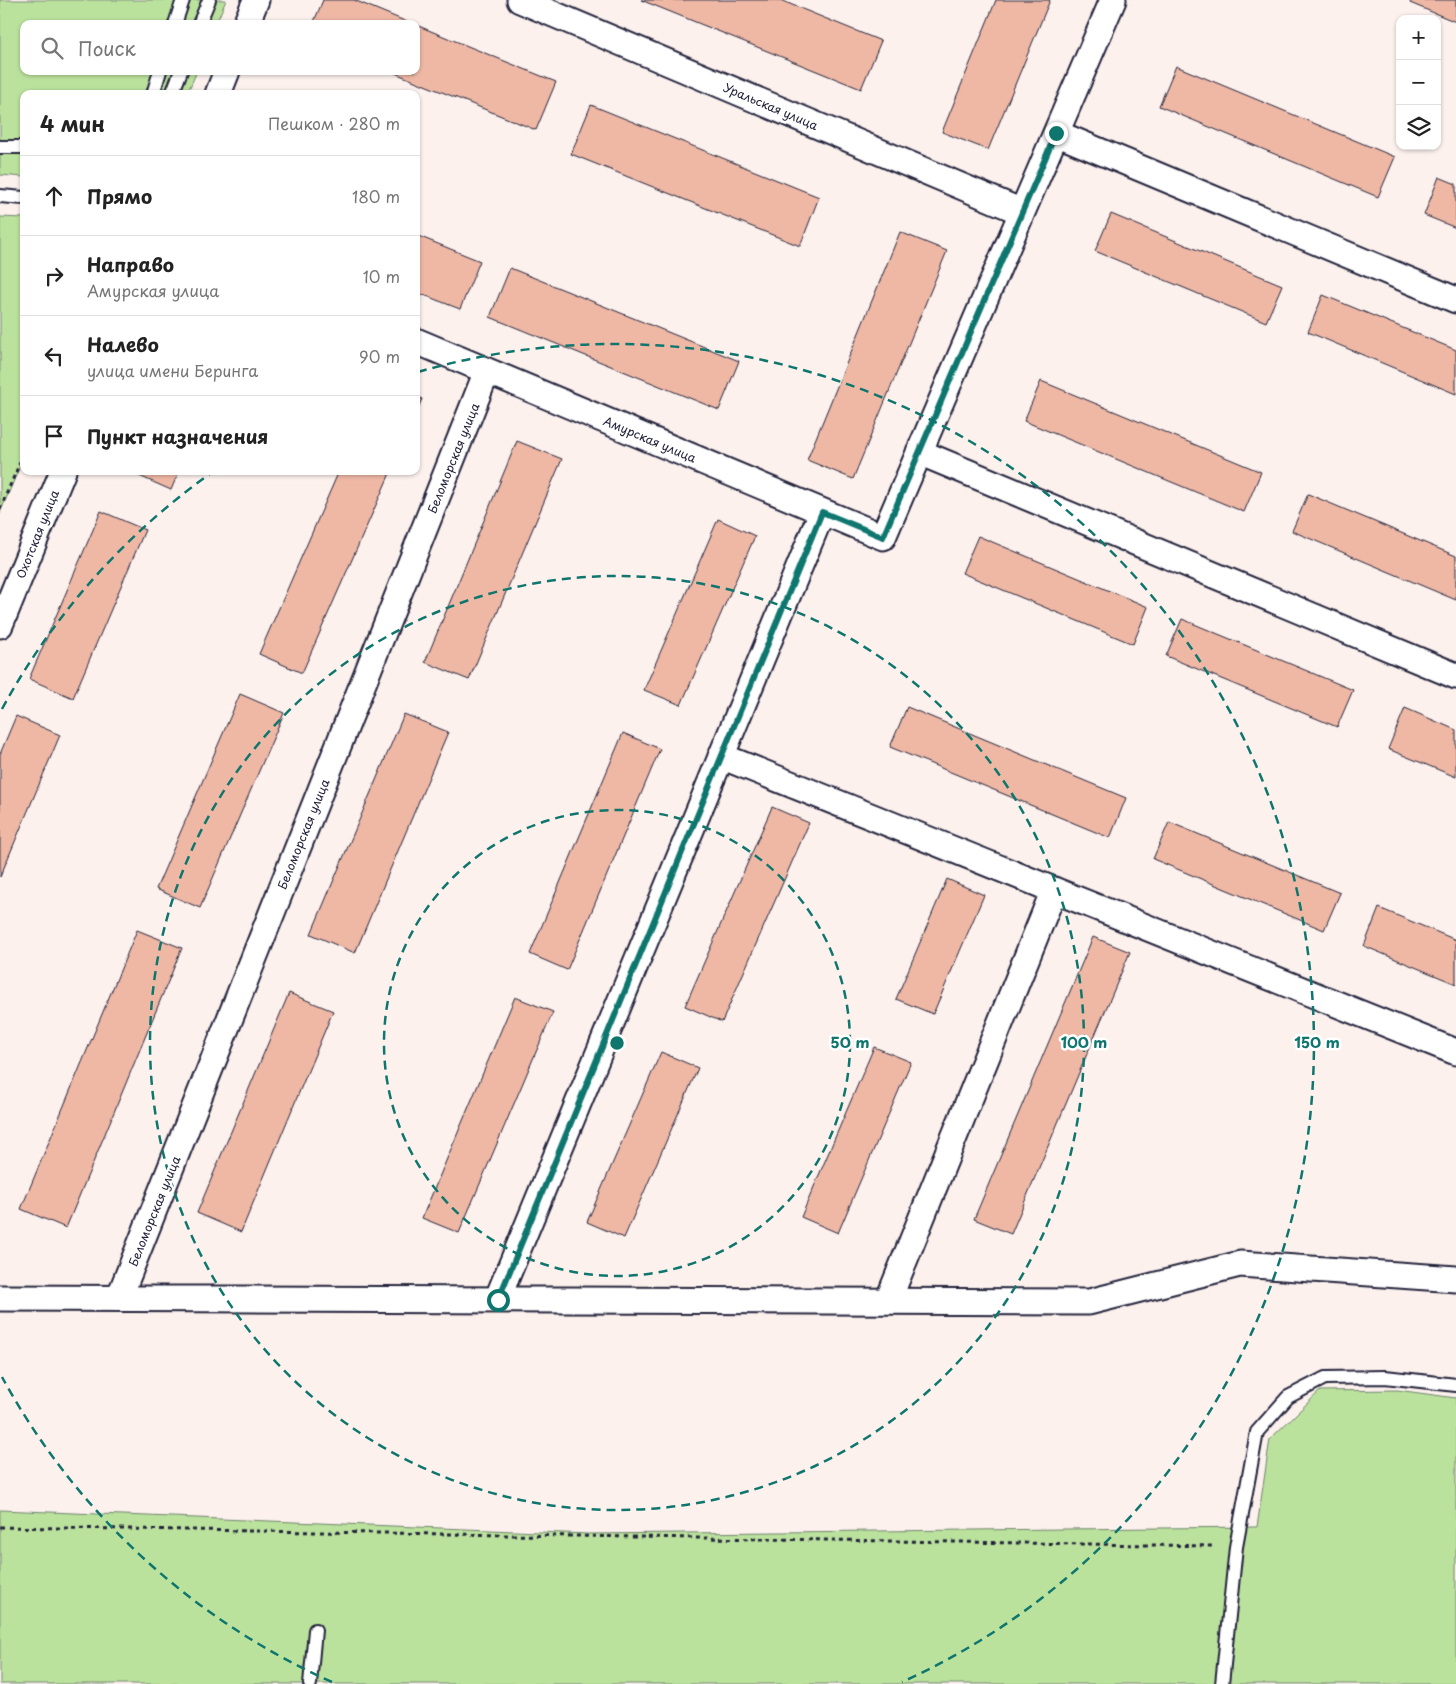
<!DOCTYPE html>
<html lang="ru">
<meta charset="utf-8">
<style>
body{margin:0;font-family:"Playpen Sans",sans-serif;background:#f6f6f6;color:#222}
.controls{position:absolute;right:15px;top:15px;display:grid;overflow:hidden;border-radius:10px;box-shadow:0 1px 4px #0004}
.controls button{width:45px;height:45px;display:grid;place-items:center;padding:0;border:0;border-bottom:1px solid #e0e0e0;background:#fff;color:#222;font:25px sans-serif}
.stop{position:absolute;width:15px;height:15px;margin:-11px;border:4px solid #0f766e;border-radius:50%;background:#fff}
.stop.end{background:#0f766e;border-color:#fff;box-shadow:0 1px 5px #0008}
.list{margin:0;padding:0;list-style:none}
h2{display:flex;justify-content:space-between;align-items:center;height:65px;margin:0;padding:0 20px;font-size:21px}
h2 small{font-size:16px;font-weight:400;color:#767676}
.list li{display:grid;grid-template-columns:32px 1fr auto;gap:15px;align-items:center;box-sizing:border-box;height:80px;padding:0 20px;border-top:1px solid #e0e0e0}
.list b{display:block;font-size:19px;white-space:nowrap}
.list p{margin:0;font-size:16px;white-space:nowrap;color:#767676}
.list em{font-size:16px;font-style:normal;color:#767676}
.icon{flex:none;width:28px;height:28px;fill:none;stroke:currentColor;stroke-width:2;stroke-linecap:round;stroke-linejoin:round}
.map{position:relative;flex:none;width:1456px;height:1684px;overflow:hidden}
.search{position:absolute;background:#fff;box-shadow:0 1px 4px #0004;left:20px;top:20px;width:400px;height:55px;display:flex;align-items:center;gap:12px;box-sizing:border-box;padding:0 18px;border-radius:10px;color:#767676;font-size:19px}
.panel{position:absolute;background:#fff;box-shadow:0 1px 4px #0004;left:20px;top:90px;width:400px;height:385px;border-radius:10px}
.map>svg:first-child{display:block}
.green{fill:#bbe29d;stroke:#6e826c}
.building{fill:#efb8a5;stroke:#22223b}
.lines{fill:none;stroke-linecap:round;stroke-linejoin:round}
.lane-casing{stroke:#22223b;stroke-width:16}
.street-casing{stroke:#22223b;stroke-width:29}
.path{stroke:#22223b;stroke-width:3;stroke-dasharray:4 4;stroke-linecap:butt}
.lane{stroke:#fff;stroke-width:12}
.street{stroke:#fff;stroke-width:25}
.route{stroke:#0f766e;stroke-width:6}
.ring{fill:none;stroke:#0f766e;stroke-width:2.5;stroke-dasharray:9 6}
.labels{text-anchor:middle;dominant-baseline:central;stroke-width:5;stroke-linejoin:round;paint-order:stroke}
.street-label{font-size:12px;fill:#22223b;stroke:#fff}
.centre{fill:#0f766e;stroke:#fff;stroke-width:2.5}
.ring-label{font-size:15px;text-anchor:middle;font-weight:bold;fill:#0f766e;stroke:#fff;stroke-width:5;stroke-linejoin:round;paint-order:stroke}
</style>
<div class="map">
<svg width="1456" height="1684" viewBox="0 0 1456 1684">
<rect width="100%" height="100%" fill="#fcf1ed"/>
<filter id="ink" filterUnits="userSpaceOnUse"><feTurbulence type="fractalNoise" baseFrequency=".02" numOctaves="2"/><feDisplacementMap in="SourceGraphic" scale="10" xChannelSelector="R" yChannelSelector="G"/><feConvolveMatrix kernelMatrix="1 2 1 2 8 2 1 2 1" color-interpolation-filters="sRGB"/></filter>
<g filter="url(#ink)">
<path class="green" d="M0,0H226L216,24H24V71H197L187,94H24V177L0,175Z
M0,217L24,218V457L0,513Z
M1397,1390L1456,1398V1684H0V1510L588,1534L1257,1527L1270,1439L1320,1391Z"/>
<path class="building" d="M323,0H354L412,24H313Z
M641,0H780L881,41L861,89Z
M996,0H1050L988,150L942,132Z
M1411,0H1456V22L1410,3Z
M416,25L556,82L536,130L390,71H416Z
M1176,66L1395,157L1378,197L1159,106Z
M591,105L819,197L800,246L571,154Z
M1439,177L1456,184V228L1424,215Z
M1111,214L1282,285L1266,322L1095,251Z
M900,232L947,251L853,479L807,460Z
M416,235L480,261L460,309L416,292Z
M510,268L739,361L719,410L490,317Z
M1323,295L1456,350V394L1308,332Z
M1041,381L1261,472L1244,512L1024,421Z
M416,396L422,399L416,413Z
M517,441L562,459L469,680L425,662Z
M128,471H179L171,490Z
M339,471H391L302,673L259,654Z
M1308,494L1456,556V600L1292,531Z
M101,511L145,530L73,698L29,679Z
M718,519L755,536L681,705L644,690Z
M978,536L1148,607L1133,644L962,573Z
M1182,619L1353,690L1337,727L1166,656Z
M240,694L284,713L200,908L156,889Z
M907,707L1126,798L1110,838L890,747Z
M1405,708L1456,730V777L1388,749Z
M404,714L448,732L355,953L311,934Z
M16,716L60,735L0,877V754Z
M623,733L660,749L567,970L530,954Z
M772,807L809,823L722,1022L685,1006Z
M1169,822L1340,893L1324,930L1153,859Z
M947,879L984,895L933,1014L896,999Z
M1379,908L1456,940V984L1364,946Z
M137,930L182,948L66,1228L21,1209Z
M1093,937L1130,952L1011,1234L974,1219Z
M289,993L333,1011L241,1232L197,1213Z
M515,997L553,1012L459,1233L422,1218Z
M874,1047L911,1062L838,1233L801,1217Z
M661,1052L698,1068L624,1238L587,1222Z"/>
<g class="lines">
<defs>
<path id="lane" d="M175,24L183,0
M199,24L209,0
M153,94L160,71
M172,94L181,71
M0,147H24
M0,196L24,198
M310,1684L315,1630
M1222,1684L1236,1547L1257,1432L1288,1397L1325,1378L1385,1377L1456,1385"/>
<path id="street" d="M520,0L1022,212
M246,24L256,0
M218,94L227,71
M1056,133L1456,300
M416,341L883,537L1113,0
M919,452L1456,676
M0,625L63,471
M721,756L1456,1052
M0,1298L1089,1302L1240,1264L1456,1279
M119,1298L487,371
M497,1300L822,512
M888,1301L1054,890"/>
</defs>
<use href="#lane" class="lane-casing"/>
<use href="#street" class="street-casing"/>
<path class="path" d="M0,509L24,453
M0,1527L1215,1546"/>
<use href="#lane" class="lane"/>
<use href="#street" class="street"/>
</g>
</g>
<g class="lines" filter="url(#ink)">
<path class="route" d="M498,1300L822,512L883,537L1056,133"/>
</g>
<g class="ring">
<circle cx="617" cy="1043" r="233"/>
<circle cx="617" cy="1043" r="467"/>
<path d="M332 1682A700 700 0 0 1 2 1377M2 709A700 700 0 0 1 211 473M418 372A700 700 0 0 1 902 1682"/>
</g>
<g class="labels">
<g class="street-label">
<text transform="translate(771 106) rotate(23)">Уральская улица</text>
<text transform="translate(650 439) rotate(23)">Амурская улица</text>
<text transform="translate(453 458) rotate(-68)">Беломорская улица</text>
<text transform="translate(37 534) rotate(-68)">Охотская улица</text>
<text transform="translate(303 834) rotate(-68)">Беломорская улица</text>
<text transform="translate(154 1211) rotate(-68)">Беломорская улица</text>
</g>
</g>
<circle cx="617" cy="1043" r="8" class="centre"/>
<g class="ring-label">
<text x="850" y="1048">50 m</text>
<text x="1084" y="1048">100 m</text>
<text x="1317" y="1048">150 m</text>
</g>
</svg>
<div class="controls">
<button>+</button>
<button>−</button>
<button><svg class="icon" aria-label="layers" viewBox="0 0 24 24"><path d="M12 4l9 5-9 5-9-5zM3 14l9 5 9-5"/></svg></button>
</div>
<div class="stop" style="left:498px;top:1300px"></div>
<div class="stop end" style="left:1056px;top:133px"></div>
<div class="search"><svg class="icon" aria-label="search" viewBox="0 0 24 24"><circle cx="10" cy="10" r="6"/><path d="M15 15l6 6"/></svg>Поиск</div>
<section class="panel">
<h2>4 мин<small>Пешком · 280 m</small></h2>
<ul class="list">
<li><svg class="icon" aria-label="ahead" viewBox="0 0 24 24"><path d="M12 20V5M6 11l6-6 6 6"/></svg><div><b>Прямо</b></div><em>180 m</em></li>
<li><svg class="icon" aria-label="right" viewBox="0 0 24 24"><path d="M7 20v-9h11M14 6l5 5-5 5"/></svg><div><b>Направо</b><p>Амурская улица</p></div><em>10 m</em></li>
<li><svg class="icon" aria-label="left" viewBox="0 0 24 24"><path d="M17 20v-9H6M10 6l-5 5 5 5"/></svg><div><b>Налево</b><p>улица имени Беринга</p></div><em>90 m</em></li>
<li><svg class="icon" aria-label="arrive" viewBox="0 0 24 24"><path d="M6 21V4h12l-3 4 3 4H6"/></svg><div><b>Пункт назначения</b></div></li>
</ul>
</section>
</div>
